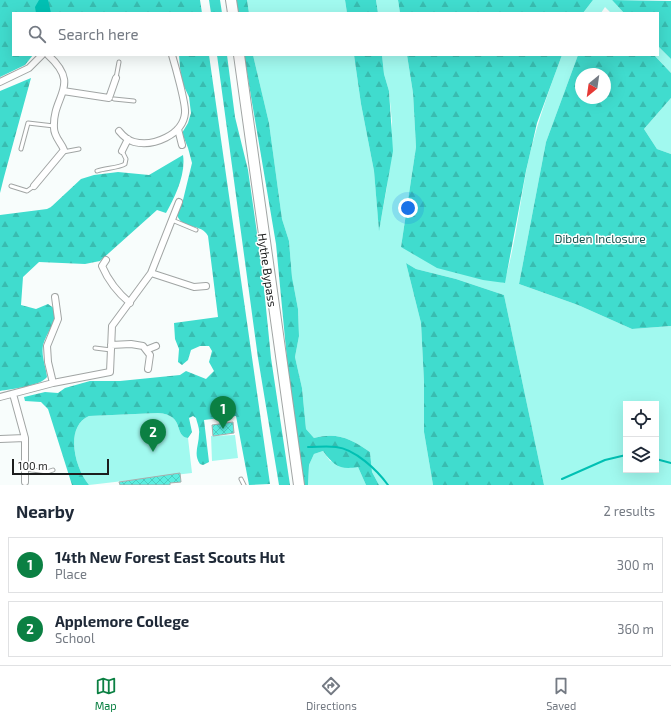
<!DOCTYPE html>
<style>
body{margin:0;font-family:"Exo 2",sans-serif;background:#f2f2f3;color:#1f2937}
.controls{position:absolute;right:12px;bottom:12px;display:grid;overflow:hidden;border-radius:0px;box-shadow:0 4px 16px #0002}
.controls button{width:36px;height:36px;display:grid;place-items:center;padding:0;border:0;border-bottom:1px solid #e0e1e3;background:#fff;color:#1f2937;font:20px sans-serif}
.compass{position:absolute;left:575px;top:68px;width:36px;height:36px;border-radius:50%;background:#fff;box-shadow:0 4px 16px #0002;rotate:209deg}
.scale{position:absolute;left:12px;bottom:10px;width:97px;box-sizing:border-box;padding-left:4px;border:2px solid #1c1d1d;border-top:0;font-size:11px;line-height:14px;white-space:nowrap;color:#1c1d1d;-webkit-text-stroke:3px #fff;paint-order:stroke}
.you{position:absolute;left:408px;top:208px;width:14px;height:14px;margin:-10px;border:3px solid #fff;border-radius:50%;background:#1a73e8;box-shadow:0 0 0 6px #1a73e833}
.badge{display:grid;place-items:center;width:26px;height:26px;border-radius:50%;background:#0b8043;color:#fff;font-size:13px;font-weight:700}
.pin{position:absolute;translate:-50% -33px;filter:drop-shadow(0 1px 2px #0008)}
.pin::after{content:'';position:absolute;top:21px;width:14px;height:12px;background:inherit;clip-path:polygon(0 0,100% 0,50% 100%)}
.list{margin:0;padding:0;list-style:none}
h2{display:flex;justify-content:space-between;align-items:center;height:52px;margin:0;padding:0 16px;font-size:17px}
h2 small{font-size:13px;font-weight:400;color:#747a83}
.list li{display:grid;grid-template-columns:26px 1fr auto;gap:12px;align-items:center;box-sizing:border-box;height:56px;margin:0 8px 8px;padding:0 8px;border:1px solid #e0e1e3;border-radius:0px}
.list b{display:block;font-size:15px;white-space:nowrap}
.list p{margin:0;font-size:13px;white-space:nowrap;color:#747a83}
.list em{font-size:13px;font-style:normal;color:#747a83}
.icon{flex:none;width:22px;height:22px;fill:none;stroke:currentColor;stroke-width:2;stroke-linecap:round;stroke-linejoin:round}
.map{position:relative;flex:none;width:671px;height:485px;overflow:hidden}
.search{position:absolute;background:#fff;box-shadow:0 4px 16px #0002;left:12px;right:12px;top:12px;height:44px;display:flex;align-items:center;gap:10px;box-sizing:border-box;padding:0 14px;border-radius:0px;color:#747a83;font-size:15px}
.sheet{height:180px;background:#fff}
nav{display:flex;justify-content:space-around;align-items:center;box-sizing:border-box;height:56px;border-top:1px solid #e0e1e3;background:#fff;font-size:11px;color:#747a83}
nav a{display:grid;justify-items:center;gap:2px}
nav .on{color:#0b8043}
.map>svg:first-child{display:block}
.green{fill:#a1f9ef;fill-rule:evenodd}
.forest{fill:url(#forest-firs);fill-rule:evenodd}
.water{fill:#00c0b3}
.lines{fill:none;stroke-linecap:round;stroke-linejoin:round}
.stream{stroke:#00c0b3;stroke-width:2}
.building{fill:url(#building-cross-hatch);stroke:#a8adac}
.lane-casing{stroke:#a1a5a4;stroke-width:5}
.street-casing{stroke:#a1a5a4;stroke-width:8}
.primary-casing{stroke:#a1a5a4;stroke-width:12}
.lane{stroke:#fff;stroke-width:3}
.street{stroke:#fff;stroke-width:6}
.primary{stroke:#fff;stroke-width:10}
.labels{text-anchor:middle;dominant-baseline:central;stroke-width:3;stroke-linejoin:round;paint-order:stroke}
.park-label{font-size:12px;fill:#175650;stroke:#fff}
.street-label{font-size:12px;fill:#1c1d1d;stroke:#fff}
</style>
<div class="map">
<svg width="671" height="485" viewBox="0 0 671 485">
<defs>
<pattern id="forest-firs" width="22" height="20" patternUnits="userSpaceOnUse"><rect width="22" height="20" fill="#40dcce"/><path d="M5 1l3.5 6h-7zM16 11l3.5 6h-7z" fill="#38bcb0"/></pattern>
<pattern id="building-cross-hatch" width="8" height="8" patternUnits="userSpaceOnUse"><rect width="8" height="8" fill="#59eee0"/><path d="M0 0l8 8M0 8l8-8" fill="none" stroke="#4dccc0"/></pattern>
</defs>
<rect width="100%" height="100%" fill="#f8fdfc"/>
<path class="green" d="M247,0H345L347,13H249Z
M376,0H398L400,13H378Z
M593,0H612L624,13H611L605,7L601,13H583Z
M658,46L671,59V73L654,55H658Z
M253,55H354L361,104L374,171L379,230L387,187L392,122L389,91L384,74L382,55H407L413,93L416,147L401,247L504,283C515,247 519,209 526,172C534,131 548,93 562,55H578L546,142L519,284L578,305L632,329L671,326V485H544L504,295L456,279L416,269L406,263L421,323L424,382V432L433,485H379L372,472L370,452C351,439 338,432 314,438L306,429L302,388L295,357L299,336L298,309L292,277L289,241L282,219L269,123ZM626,404H656V470H626Z
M671,98V154L657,149L644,129Z
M158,413C186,415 173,436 188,438L192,473L89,485C75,469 64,427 89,416Z
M235,435L238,458L212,461L211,436Z
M323,451L330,461L358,467L366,485H308L309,465L314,454Z"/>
<path class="forest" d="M0,0H200L202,13H13V55H33L25,65L0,77Z
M209,0H220L222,13H211Z
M236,0H247L249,13H238Z
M345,0H376L378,13H347Z
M398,0H593L583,13H400Z
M612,0L671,1V59L658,46V13H624Z
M179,55H209L270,484L249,485L236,416L204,420L209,462L203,465L200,464C193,454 199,445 199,434C200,429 197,423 196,418L193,416L189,418L192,432L188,438C173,436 186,415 158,413L89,416C64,427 75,469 89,485H72L48,409L41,402L25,401L24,397L45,392L58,393L65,388L90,381H120L180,375L186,371L206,379L214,371L209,362L212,351L209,346H200L191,350L188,360L182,365L178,362L179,349L175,339L174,323L218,317L208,236C202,223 182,230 177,215L183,200L192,163L188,148L182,133L188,123L191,113L189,97L181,80Z
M217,55H227L235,117L248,170L262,268L271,358L290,485H279L258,358Z
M244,55H253L269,123L282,219L289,241L292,277L298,309L299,336L295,357L302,388L306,429L314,438C338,432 351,439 370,452L372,472L379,485H366L358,467C340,470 334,466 323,451L314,454L309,465L308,485H304L288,370L276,244Z
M354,55H382L384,74L389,91L393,151L379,231L374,171L361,104Z
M407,55H562L537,123L526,171L505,283L483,280L437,268L401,247L416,147L413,93Z
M578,55H654L671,73V98L644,129L657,149L671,154V326L632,329L578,305L519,284L546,142ZM581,74H605V98H581Z
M31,78L4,177L0,193V91Z
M183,155C186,174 175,197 166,213L157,210L100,261L85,264L39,262L23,277L21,305L36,309L48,304L55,309C56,325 47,331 43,345C41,357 46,366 47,377C41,386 11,389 0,391V215L47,209L51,207L81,179L94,175L118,172L149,175Z
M406,263L416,269L456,279L504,295L544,485H433L424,432V382L421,323Z"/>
<path class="water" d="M39,0H48L51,13H36L35,7Z"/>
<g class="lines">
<path class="stream" d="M308,447C317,447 327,446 336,447C355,449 377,470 388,485
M656,459L671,463
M562,479L605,460L626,455"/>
</g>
<path class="building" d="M233,422L234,433L213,436L212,425Z
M180,473L181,482L170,483V485H120L119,482Z"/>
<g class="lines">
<defs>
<path id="lane" d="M116,78L119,62
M114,99L134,101
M21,149L28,123L54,126
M63,152L79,149
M97,171C105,168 119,168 125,164L126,159L122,151
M11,186L27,191L34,186
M172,220L196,230
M95,348L111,350
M25,469L47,472L53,470
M241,479L244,485"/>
<path id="street" d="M0,82L29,68L42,55
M63,91L109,98L116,78
M178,129L182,145
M119,131C123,136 127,140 134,142C153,147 183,135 185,113C186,104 175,65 172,55
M122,151L128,139
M34,186L64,150C61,142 54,137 54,128C52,95 82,86 48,55
M106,260L102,266C108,280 118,293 130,303
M151,273L194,287L206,286
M111,345L131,344L143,346L150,355L148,369
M146,350L156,346
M53,383L48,362L47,346L58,319L55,297
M13,394L25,438V482
M0,397L53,383L110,372L112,326L151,273L179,202
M0,439L25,438"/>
<path id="primary" d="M231,0L233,13
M239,55L299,485"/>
</defs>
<use href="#lane" class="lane-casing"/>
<use href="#street" class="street-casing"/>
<use href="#primary" class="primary-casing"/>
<use href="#lane" class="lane"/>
<use href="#street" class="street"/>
<use href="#primary" class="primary"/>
</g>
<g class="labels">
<g class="park-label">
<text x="600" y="238">Dibden Inclosure</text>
</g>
<g class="street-label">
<text transform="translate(268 270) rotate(82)">Hythe Bypass</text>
</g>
</g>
</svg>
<div class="controls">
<button><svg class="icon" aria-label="locate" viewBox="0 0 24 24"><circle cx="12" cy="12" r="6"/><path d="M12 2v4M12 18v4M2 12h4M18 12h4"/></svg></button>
<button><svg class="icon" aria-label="layers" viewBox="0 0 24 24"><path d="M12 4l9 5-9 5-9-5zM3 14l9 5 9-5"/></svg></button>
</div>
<svg class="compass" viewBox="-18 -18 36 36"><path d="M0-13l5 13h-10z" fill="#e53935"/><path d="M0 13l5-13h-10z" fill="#747a83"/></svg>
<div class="scale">100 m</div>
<div class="you"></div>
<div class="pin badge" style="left:223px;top:429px">1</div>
<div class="pin badge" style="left:153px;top:452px">2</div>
<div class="search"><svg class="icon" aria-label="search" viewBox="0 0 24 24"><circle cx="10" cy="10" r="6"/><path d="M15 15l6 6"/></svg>Search here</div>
</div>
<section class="sheet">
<h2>Nearby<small>2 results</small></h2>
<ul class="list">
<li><span class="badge">1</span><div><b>14th New Forest East Scouts Hut</b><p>Place</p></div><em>300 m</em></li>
<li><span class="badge">2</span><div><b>Applemore College</b><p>School</p></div><em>360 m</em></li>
</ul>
</section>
<nav>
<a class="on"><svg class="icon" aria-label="map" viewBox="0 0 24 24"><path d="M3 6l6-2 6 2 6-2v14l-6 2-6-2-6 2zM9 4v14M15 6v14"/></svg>Map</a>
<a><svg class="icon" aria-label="directions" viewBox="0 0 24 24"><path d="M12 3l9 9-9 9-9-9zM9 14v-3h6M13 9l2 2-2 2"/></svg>Directions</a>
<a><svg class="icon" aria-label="saved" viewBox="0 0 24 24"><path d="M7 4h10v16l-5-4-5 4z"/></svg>Saved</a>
</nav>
